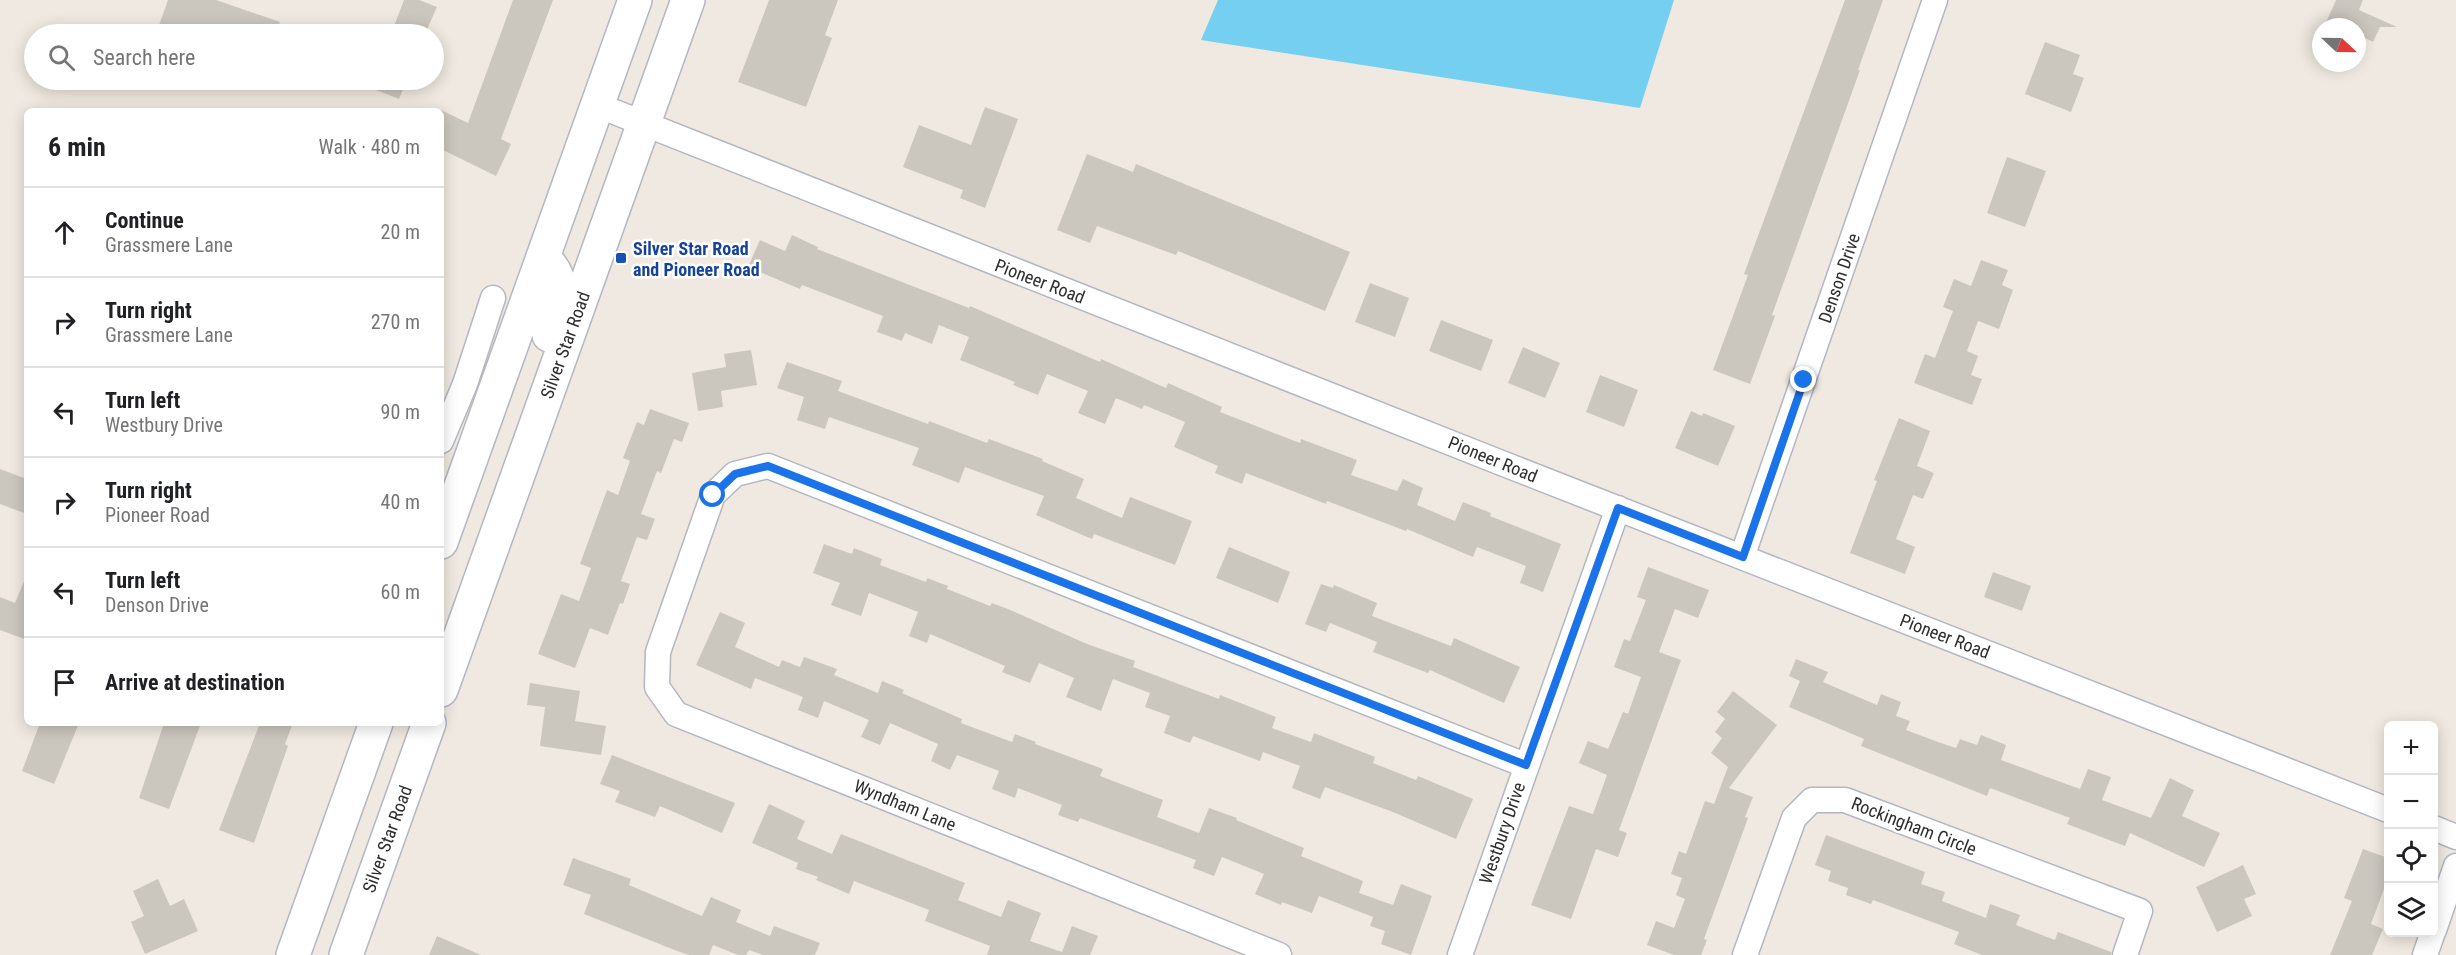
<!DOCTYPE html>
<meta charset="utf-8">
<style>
body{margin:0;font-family:"Roboto Condensed",sans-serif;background:#f6f6f6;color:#202124}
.controls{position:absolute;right:18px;bottom:18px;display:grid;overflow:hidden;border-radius:9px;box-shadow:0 3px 15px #0003}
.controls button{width:54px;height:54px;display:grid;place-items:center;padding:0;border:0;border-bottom:2px solid #e0e0e0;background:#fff;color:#202124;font:30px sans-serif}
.compass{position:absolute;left:2312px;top:18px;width:54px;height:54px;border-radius:50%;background:#fff;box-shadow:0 3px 15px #0003;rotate:112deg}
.stop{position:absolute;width:18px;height:18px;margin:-14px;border:4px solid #1a73e8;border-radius:50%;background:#fff}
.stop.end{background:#1a73e8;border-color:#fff;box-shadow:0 2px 6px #0008}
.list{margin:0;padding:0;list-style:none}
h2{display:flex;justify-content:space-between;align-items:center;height:78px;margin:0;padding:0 24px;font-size:26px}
h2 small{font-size:20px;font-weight:400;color:#757577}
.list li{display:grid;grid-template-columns:39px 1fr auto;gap:18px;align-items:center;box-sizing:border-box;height:90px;padding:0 24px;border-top:2px solid #e0e0e0}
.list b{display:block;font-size:22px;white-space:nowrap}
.list p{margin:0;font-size:20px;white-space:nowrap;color:#757577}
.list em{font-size:20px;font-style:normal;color:#757577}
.icon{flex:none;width:33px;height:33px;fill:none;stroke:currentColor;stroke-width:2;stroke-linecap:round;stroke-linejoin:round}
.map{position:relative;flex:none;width:2456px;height:955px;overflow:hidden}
.search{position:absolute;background:#fff;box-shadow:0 3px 15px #0003;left:24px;top:24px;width:420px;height:66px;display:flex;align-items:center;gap:15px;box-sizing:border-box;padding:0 21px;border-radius:33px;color:#757577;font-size:22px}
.panel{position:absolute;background:#fff;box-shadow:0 3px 15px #0003;left:24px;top:108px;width:420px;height:618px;border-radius:9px}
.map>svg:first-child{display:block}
.water{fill:#75cff0}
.building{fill:#cbc7bf}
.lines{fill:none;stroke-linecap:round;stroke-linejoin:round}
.minor-casing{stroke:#b4b7c1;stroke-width:27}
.secondary-casing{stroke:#b4b7c1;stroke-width:36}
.minor{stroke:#fff;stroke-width:24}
.secondary{stroke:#fff;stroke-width:33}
.route{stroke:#1a73e8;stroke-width:8}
.transit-dot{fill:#1a4fb4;stroke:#fff;stroke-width:2}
.labels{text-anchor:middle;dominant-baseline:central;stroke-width:5;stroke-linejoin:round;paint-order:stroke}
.transit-label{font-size:18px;font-weight:bold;fill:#164399;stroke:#fff;text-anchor:start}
.street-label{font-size:18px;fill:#2e2e2e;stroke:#fff}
</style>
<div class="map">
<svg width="2456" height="955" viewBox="0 0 2456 955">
<rect width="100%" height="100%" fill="#efe9e1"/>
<path class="water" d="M1218,0H1674L1640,108L1201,40Z"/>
<path class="building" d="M168,0H216L280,22L275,34H176L158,28Z
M404,0H419L437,7L425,34H391Z
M513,0H553L501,139L511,144L496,176L441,149V110L468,123Z
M769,0H838L825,35L832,38L806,107L738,82Z
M1845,0H1883L1858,70H1860L1772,315L1775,316L1750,384L1713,370L1748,275L1744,274Z
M2336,0H2363L2359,10L2397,27H2380L2373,42L2357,34V27H2324Z
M2045,42L2080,55L2073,74L2084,78L2071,112L2025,94Z
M351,80H407L399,99Z
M985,107L1018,119L985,208L960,198L963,190L903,167L919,125L971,145Z
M1087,154L1133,172L1136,164L1350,252L1325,311L1178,251L1176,255L1097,226L1090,243L1057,230Z
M2007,157L2046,171L2025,227L1987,213Z
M792,235L818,247L817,249L969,308L970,306L1100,362L1101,359L1166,388L1168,383L1222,407L1220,412L1300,443L1301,439L1357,460L1351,475L1397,491L1403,479L1423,488L1417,505L1455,521L1463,502L1491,513L1490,516L1561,544L1543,592L1520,583L1526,566L1477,547L1473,557L1407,529L1406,531L1327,501L1326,504L1246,473L1242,484L1215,473L1218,466L1174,447L1185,422L1144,405L1142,409L1116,398L1105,424L1078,413L1088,391L1047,374L1038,395L1013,385L1015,382L960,360L969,337L939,325L932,344L905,333L902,341L877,332L883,316L802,285L800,289L748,267L760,240L785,251Z
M1981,260L2008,270L2002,285L2013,290L1999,329L1978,321L1967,351L1978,356L1971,375L1982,379L1972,405L1914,383L1925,354L1935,358L1953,311L1943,307L1954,279L1971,286Z
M1370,283L1409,298L1395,337L1355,322Z
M1441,320L1493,340L1481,371L1429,351Z
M1523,347L1560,363L1545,398L1508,383Z
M751,350L757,385L721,391L723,407L698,411L692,373L726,367L724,354Z
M787,362L842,381L838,391L928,424L929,421L987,443L989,439L1043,459L1042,461L1084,479L1076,498L1122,518L1130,497L1192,521L1175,565L1094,534L1092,539L1036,515L1044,496L965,467L959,483L912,465L919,448L829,417L825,429L797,420L804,397L777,388Z
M1600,375L1638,390L1624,427L1586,412Z
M650,409L689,423L682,442L674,439L661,473L657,471L641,514L655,519L647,540L637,537L621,581L630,584L623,604L620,603L608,635L590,628L575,668L538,654L561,594L579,601L591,568L580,564L607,490L618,495L630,461L623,458L637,422L644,425Z
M1691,411L1702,416L1703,413L1735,426L1718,466L1675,448Z
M1899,418L1930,431L1917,466L1934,473L1923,499L1913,495L1896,539L1915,547L1905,574L1850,553L1877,481L1874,480Z
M0,469L27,479V514L0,504Z
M824,544L852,554L854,548L882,559L880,565L926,582L927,578L948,586L947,589L990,606L992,603L1008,609L1087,644L1135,661L1133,667L1219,699L1220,695L1276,717L1272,728L1311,742L1314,733L1375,757L1373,763L1416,780L1418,776L1473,799L1456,839L1393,812L1325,787L1320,799L1292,788L1300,766L1263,752L1260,761L1193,736L1190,743L1164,733L1170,716L1145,707L1150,693L1113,679L1101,711L1066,697L1074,678L1039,663L1030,683L1002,672L1005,666L930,634L927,643L909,636L918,612L869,593L861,616L831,605L840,583L813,573Z
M1229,547L1290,572L1278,603L1216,578Z
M1648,567L1709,590L1698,618L1675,609L1659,652L1681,660L1619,830L1627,833L1618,857L1596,849L1571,919L1531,905L1569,806L1593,814L1607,775L1579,763L1588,741L1608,749L1623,712L1628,714L1641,677L1614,667L1624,639L1630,641L1646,600L1637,597Z
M1993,572L2031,586L2022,611L1984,597Z
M27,574V640L0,630V597L15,603Z
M1321,584L1333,588L1334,585L1377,603L1372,616L1451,646L1454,638L1520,667L1504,703L1430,670L1428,673L1373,652L1377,642L1330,623L1326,632L1305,624Z
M720,612L745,623L735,647L779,667L782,660L800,667L804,657L837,669L834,675L878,693L882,681L904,690L902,693L962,719L961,723L1012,742L1015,734L1036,742L1035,744L1103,769L1100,776L1163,800L1157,817L1199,833L1209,808L1237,818L1236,820L1304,848L1301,856L1363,881L1359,893L1393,905L1401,884L1432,896L1411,955L1381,944L1385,931L1370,926L1373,917L1319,896L1312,913L1282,902L1281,905L1255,894L1264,874L1222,857L1214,876L1193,868L1196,860L1080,818L1078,822L1058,815L1062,805L1018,788L1015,798L992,789L999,771L957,755L950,770L931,761L938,744L890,723L880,745L861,737L869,720L824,701L818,718L798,710L803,697L755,678L751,689L696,665Z
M1796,659L1828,672L1823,682L1877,705L1881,694L1901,702L1896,716L1910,721L1906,730L1938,742L1956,748L1960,739L1977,745L1981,735L2006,745L2001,760L2080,789L2088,769L2111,777L2102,800L2151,818L2170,778L2194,790L2182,816L2220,833L2204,867L2130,833L2125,846L2067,824L2070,818L1990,788L1987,796L1861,746L1864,739L1789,707L1800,681L1789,676Z
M530,683L580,691L575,721L606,726L601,755L540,746L545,707L527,705Z
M1733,691L1777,725L1729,788L1753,797L1745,817L1748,818L1704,939L1707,940L1701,955H1674L1647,945L1656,921L1674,928L1685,899L1676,895L1682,878L1671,874L1679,851L1686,854L1705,801L1714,804L1728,767L1711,753L1722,738L1715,732L1725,719L1717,712Z
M40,723H79L54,784L22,771Z
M164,723H201L169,809L139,798Z
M260,723H293L285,744L288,746L254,843L219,830Z
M612,755L735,803L722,833L660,806L655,817L615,802L620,791L600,784Z
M769,804L805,821L797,839L832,854L841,834L965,883L958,900L1001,917L1008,900L1041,913L1030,941L1062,952L1072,926L1098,936L1090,955H987L990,946L925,921L929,910L854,881L849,894L816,880L818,877L796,869L798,863L752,843Z
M1826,835L1925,872L1921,884L1945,892L1942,901L1986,918L1990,904L2020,915L2016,925L2055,940L2058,932L2111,952V955H1982L1954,944L1959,932L1873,900L1871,904L1846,895L1848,888L1828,881L1831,871L1815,865Z
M2363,849L2388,858V887L2385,886L2371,924L2383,929L2372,955H2330L2352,901L2344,898Z
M573,858L631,879L629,885L702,916L711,897L741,910L736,922L770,936L774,926L820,943L815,955H763L749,950L746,955H738L713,945L709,955H689L677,951L584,914L591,895L563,885Z
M2243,865L2256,894L2244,899L2252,916L2217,932L2196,887Z
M158,879L170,906L184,899L198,931L145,954L131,922L144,916L133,891Z
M437,936L481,955H429Z"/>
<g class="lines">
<defs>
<path id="minor" d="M597,105L1504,464L2388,810
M441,441L465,384L493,298
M1742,557L1935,0
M2434,828L2456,837
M2434,930L2456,866
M1279,955L676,714L657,687L658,652L713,495L735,474L768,466L1525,765
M1460,955L1618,508
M1745,955L1794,818L1812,800H1845L2140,911L2125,955
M2425,955L2433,932"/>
<path id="secondary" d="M543,257C569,282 559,305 549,335
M441,542L635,0
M441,690L688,0
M293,955L376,723
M346,955L429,723"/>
</defs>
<use href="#minor" class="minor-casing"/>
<use href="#secondary" class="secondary-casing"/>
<use href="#minor" class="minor"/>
<use href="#secondary" class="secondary"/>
</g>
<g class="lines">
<path class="route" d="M713,495L735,474L768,466L1526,765L1618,508L1743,557L1804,380"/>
</g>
<rect class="transit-dot" x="615" y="252" width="12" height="12" rx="3"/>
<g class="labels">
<g class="transit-label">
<text x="633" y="248">Silver Star Road<tspan x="633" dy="21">and Pioneer Road</tspan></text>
</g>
<g class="street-label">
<text transform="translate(1839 278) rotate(-71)">Denson Drive</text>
<text transform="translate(1040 281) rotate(21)">Pioneer Road</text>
<text transform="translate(565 345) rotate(-70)">Silver Star Road</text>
<text transform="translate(1493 459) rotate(22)">Pioneer Road</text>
<text transform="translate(1945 636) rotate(21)">Pioneer Road</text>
<text transform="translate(905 805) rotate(22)">Wyndham Lane</text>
<text transform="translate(1914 826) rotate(21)">Rockingham Circle</text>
<text transform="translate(1502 833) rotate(-71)">Westbury Drive</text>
<text transform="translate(387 839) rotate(-70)">Silver Star Road</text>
</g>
</g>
</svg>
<div class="controls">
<button>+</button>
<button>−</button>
<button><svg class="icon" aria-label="locate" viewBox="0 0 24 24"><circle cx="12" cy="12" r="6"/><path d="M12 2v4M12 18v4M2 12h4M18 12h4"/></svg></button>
<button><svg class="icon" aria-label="layers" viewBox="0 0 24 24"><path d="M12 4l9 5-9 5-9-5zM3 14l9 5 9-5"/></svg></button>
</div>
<svg class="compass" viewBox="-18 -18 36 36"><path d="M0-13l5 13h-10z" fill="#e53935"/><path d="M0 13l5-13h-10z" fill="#757577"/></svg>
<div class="stop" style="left:713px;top:495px"></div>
<div class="stop end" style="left:1804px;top:380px"></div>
<div class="search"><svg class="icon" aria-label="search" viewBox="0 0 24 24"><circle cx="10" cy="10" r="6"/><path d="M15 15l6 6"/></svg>Search here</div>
<section class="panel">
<h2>6 min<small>Walk · 480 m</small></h2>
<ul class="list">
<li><svg class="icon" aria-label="ahead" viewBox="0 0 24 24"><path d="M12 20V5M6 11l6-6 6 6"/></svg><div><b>Continue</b><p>Grassmere Lane</p></div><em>20 m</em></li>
<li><svg class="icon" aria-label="right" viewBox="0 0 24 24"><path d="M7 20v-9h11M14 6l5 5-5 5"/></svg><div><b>Turn right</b><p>Grassmere Lane</p></div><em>270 m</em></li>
<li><svg class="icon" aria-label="left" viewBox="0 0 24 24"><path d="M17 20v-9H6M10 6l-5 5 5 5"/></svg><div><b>Turn left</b><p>Westbury Drive</p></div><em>90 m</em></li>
<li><svg class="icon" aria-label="right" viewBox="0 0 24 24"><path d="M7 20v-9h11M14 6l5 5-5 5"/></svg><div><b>Turn right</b><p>Pioneer Road</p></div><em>40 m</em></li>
<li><svg class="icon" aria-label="left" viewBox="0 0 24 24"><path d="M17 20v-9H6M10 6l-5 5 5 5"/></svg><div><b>Turn left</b><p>Denson Drive</p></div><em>60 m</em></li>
<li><svg class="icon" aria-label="arrive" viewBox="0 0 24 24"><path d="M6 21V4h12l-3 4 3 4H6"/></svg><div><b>Arrive at destination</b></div></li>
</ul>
</section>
</div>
